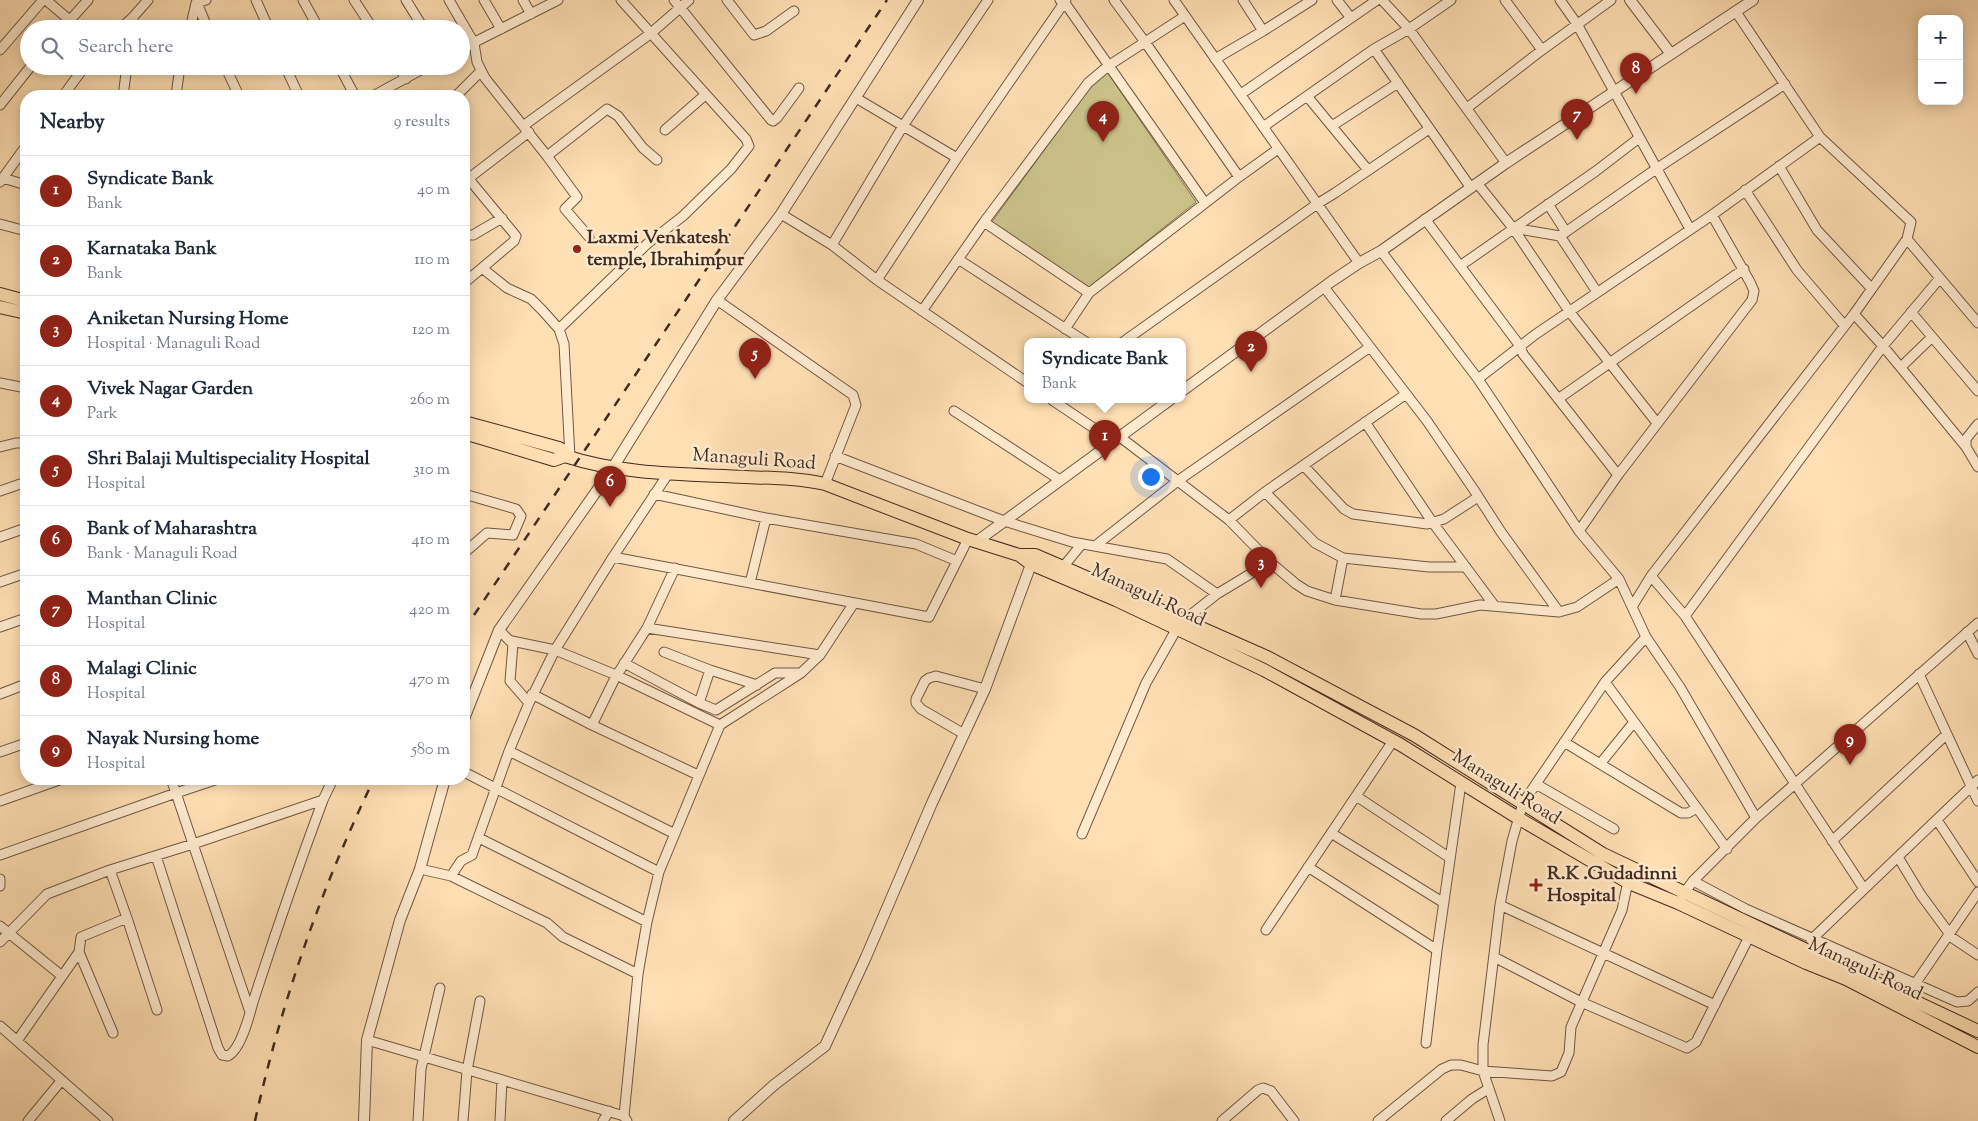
<!DOCTYPE html>
<meta charset="utf-8">
<style>
body{margin:0;font-family:"Sorts Mill Goudy",serif;background:#f6f6f7;color:#1f2937}
.controls{position:absolute;right:15px;top:15px;display:grid;overflow:hidden;border-radius:10px;box-shadow:0 2px 12px #0003}
.controls button{width:45px;height:45px;display:grid;place-items:center;padding:0;border:0;border-bottom:1px solid #e0e1e3;background:#fff;color:#1f2937;font:25px sans-serif}
.you{position:absolute;left:1150px;top:476px;width:18px;height:18px;margin:-12px;border:4px solid #fff;border-radius:50%;background:#1a73e8;box-shadow:0 0 0 8px #1a73e833}
.badge{display:grid;place-items:center;width:32px;height:32px;border-radius:50%;background:#8f2418;color:#fff;font-size:16px;font-weight:700}
.pin{position:absolute;translate:-50% -41px;filter:drop-shadow(0 1px 2px #0008)}
.pin::after{content:'';position:absolute;top:26px;width:18px;height:15px;background:inherit;clip-path:polygon(0 0,100% 0,50% 100%)}
.popup{position:absolute;left:1024px;top:338px;width:162px;height:65px;box-sizing:border-box;display:grid;place-content:center;border-radius:10px;background:#fff;filter:drop-shadow(0 1px 4px #0005);font-size:16px;white-space:nowrap;color:#747a83}
.popup b{font-size:19px;color:#1f2937}
.popup::after{content:'';position:absolute;left:50%;top:100%;margin-left:-10px;border:10px solid transparent;border-top-color:#fff}
.list{margin:0;padding:0;list-style:none}
h2{display:flex;justify-content:space-between;align-items:center;height:65px;margin:0;padding:0 20px;font-size:21px}
h2 small{font-size:16px;font-weight:400;color:#747a83}
.list li{display:grid;grid-template-columns:32px 1fr auto;gap:15px;align-items:center;box-sizing:border-box;height:70px;padding:0 20px;border-top:1px solid #e0e1e3}
.list b{display:block;font-size:19px;white-space:nowrap}
.list p{margin:0;font-size:16px;white-space:nowrap;color:#747a83}
.list em{font-size:16px;font-style:normal;color:#747a83}
.icon{flex:none;width:28px;height:28px;fill:none;stroke:currentColor;stroke-width:2;stroke-linecap:round;stroke-linejoin:round}
.map{position:relative;flex:none;width:1978px;height:1121px;overflow:hidden}
.search{position:absolute;background:#fff;box-shadow:0 2px 12px #0003;left:20px;top:20px;width:450px;height:55px;display:flex;align-items:center;gap:12px;box-sizing:border-box;padding:0 18px;border-radius:28px;color:#747a83;font-size:19px}
.panel{position:absolute;background:#fff;box-shadow:0 2px 12px #0003;left:20px;top:90px;width:450px;height:695px;border-radius:20px}
.map>svg:first-child{display:block}
.green{fill:#c9c087;stroke:#867654}
.lines{fill:none;stroke-linecap:round;stroke-linejoin:round}
.minor-casing{stroke:#715846;stroke-width:11}
.tertiary-casing{stroke:#715846;stroke-width:12}
.primary-casing{stroke:#422b21;stroke-width:14}
.minor{stroke:#ffeace;stroke-width:9}
.tertiary{stroke:#ffeace;stroke-width:10}
.primary{stroke:#ffdfb4;stroke-width:12}
.rail{stroke:#422b21;stroke-width:2.5;stroke-dasharray:9 9;stroke-linecap:butt}
.poi-dot{fill:#8f2418;stroke:#ffeace;stroke-width:2}
.labels{text-anchor:middle;dominant-baseline:central;stroke-width:5;stroke-linejoin:round;paint-order:stroke}
.poi-label{font-size:19px;font-weight:bold;fill:#422b21;stroke:#ffeace;text-anchor:start}
.street-label{font-size:19px;fill:#422b21;stroke:#ffeace}
</style>
<div class="map">
<svg width="1978" height="1121" viewBox="0 0 1978 1121">
<rect width="100%" height="100%" fill="#ffdfb4"/>
<filter id="stains"><feTurbulence type="fractalNoise" baseFrequency=".004" numOctaves="4"/><feColorMatrix values="0 0 0 0 .2 0 0 0 0 .09 0 0 0 0 .02 0 0 0 .5 -.17"/></filter>
<radialGradient id="worn" r=".72"><stop offset=".6" stop-color="#630" stop-opacity="0"/><stop offset="1" stop-color="#630" stop-opacity=".3"/></radialGradient>
<path class="green" d="M1107,72L1196,202L1089,287L991,223L1094,82Z"/>
<g class="lines">
<defs>
<path id="minor" d="M46,0L80,29
M206,0L197,3L208,29
M256,0L269,29
M303,0L319,29
M354,0L373,29
M406,0L424,29
M449,0L474,43L477,62L485,78L547,156L577,197L565,209L589,237
M484,0L501,29
M523,0L531,14
M674,0L771,120L773,121L777,118L799,88
M727,0L754,35L766,31L794,11
M1060,0L1065,3L1205,203
M1114,0L1145,42L1185,16
M1174,0L1359,263
M1243,0L1263,31
M1337,0L1351,18
M1382,0L1409,29L1506,163
M1505,0L1542,50
M1560,0L1577,24L1690,229
M62,29L88,0
M120,29L133,17
M132,29L133,17L148,0
M190,29L196,3
M461,49L558,0
M1374,49L1471,188
M0,50L43,0
M1215,59L1263,31L1312,0
M160,66L179,69
M225,66L239,96
M285,66L299,96
M339,66L355,96
M398,66L406,79
M1241,94L1377,0
M63,96L85,66
M123,96L127,66
M176,96L180,66
M373,96L428,66
M456,96L481,71
M1307,96L1330,124H1335L1398,83
M856,98L957,158
M0,105L31,66
M1467,108L1542,50L1611,0
M1330,124L1368,170
M523,126L650,34L689,0
M1263,127L1374,49L1409,29L1451,0
M665,130L705,95
M547,156L607,109L618,116L643,148L657,160
M1779,166L1817,230L1871,288
M1239,177L1089,293L984,222L1088,83L1108,66L1145,42L1239,177L1278,149
M3,178L26,185
M468,178L516,236L514,241L482,268
M0,182L26,146
M464,182L529,132
M1477,183L1513,228L1560,236L1597,292
M1745,190L1797,270L1844,325
M1548,204L1566,232
M781,214L832,245L877,280L957,158L1066,0
M1425,219L1520,346L1523,354L1618,475
M0,224L26,231
M1513,228L1569,311L1657,423
M464,235H473L502,218
M1560,236L1656,169L1785,84
M1907,239L1978,323
M832,245L903,126L988,0
M1381,251L1478,379L1579,531L1619,579L1646,637L1680,687L1756,818
M958,259L1086,342
M1460,266L1596,171L1639,138
M1940,278L1883,346L1966,447
M877,280L1028,383
M464,283L482,268L507,288L531,299L542,310L559,329L564,344L570,457
M1324,287L1427,421L1474,490L1501,532L1559,612
M717,300L853,395L856,405L825,484
M922,311L984,222
M1911,312L1978,391
M559,329L647,244L683,216L731,169L749,146L746,139L621,0
M1065,329L1089,293
M1123,342L1317,204L1335,193L1429,129
M1901,367L1932,337
M1478,379L1536,334L1712,215L1820,137
M0,383L26,388
M1558,399L1744,269
M1052,400L1113,441
M954,411L1060,480
M1365,422L1433,523L1494,605
M1978,424L1966,439V447L1978,467
M1120,437L1229,520L1270,562L1296,584L1307,591L1335,600L1421,614H1436L1480,605L1559,612L1577,607L1619,579
M0,447L16,443H26
M835,456L1004,521L1072,542L1167,559L1217,594
M1304,466L1344,509L1353,514L1427,524L1444,519L1478,497
M668,474L613,557L929,617L968,539
M0,491L26,482
M1265,492L1315,543L1343,558L1429,567H1466
M464,494L516,509L521,516L513,535L487,533L464,553
M654,494L766,518L916,544L957,561
M1229,520L1265,492L1406,394
M1579,531L1618,475L1752,300L1754,291L1750,282L1712,215
M0,537L26,528
M1095,546L1179,480L1370,347
M1063,567L1081,545
M675,568L647,628L820,655
M1651,576L1685,616L1864,889
M0,582L26,573
M750,583L766,518
M1335,600L1343,558
M1632,607L1651,576L1854,314L1907,239L1911,222L1820,137L1736,12
M1685,616L1883,346L1854,314
M0,627L26,618
M499,630L513,644L510,681L529,703L555,650L613,557
M1967,632L1978,654
M512,641L555,650L616,675L720,725
M664,652L710,670L757,685
M624,663L699,703L716,710L775,673H801
M1919,674L1978,801
M1605,682L1727,849
M0,694L26,684
M532,694L592,725L698,775
M529,703L509,751L675,834
M699,703L710,670
M592,725L615,678L647,628
M964,734L921,709L916,703V699L925,681L929,678L936,676L985,689
M1564,742L1681,813H1688L1697,808
M0,752L26,743
M1600,764L1634,722
M464,772L659,872
M171,779L176,793L218,779
M1536,784L1614,829
M1356,796L1450,858
M0,801L62,779
M1937,820L1978,882
M1331,833L1444,903
M1082,834L1146,683L1176,630L1184,620L1217,594L1270,562
M479,838L647,922
M1832,841L1947,734
M0,855L176,793L193,844L110,870L127,918L81,937L79,952L17,1041
M156,856L218,1048L222,1055L228,1056C241,1049 249,1017 253,1002C275,934 298,867 323,800
M1898,857L1921,895L1949,933
M1308,867L1437,950
M420,869L451,876L461,861L472,855L509,751
M451,876L547,923L563,937L638,974
M0,879V886
M1693,881L1746,909L1957,1002L1968,1001L1978,992
M1682,896L1693,881L1756,818L1978,623
M1500,905L1715,1005
M127,918L157,1010
M0,926L62,976
M1266,930L1393,741
M1948,935L1978,955
M1811,940L1978,780
M0,942L47,894L110,870
M79,952L113,1033
M1494,957L1581,1002L1687,1048L1696,1042L1751,933
M1915,984L1978,892
M250,1012L193,844L323,800L333,779
M0,1026L108,1121
M367,1040L624,1116
M1426,1043L1437,950L1461,783
M28,1121L61,1081
M418,1121L421,1069L440,988
M463,1121L467,1071L480,1001
M500,1121L502,1080
M603,1121L609,1111
M627,1121L624,1116L638,974L647,922L659,872L720,725L801,673L820,655L854,603
M1222,1121L1258,1090L1263,1088L1271,1091L1294,1121
M1378,1121L1442,1069L1451,1065H1461L1483,1071L1552,1076L1561,1072L1569,1053L1571,1027L1622,910L1631,867
M1446,1121L1472,1099L1488,1089
M1500,1121L1483,1071V1045L1500,905L1512,841L1523,803L1605,682L1646,637"/>
<path id="tertiary" d="M1630,0L1671,54
M1182,391L1332,281L1359,263L1381,251L1506,163L1753,0
M976,542L1170,400
M464,719L499,630L612,469L717,300L781,214L918,0
M364,1121L367,1040L400,920L420,869L445,779
M734,1121L774,1085L825,1046L866,957L932,803L985,689L1033,559"/>
<path id="primary" d="M0,294L26,301
M0,307L26,313
M464,422L559,448L563,450L565,456C623,475 684,474 745,477C772,478 798,478 825,484L968,539L1019,555H1035L1063,567L1267,657L1414,735L1603,854L1978,1031
M464,433L554,460L565,456
M1019,555L1031,564L1116,600L1264,670L1401,745L1518,818L1629,883L1678,903L1806,963L1846,979L1978,1047"/>
</defs>
<use href="#minor" class="minor-casing"/>
<use href="#tertiary" class="tertiary-casing"/>
<use href="#primary" class="primary-casing"/>
<use href="#minor" class="minor"/>
<use href="#tertiary" class="tertiary"/>
<use href="#primary" class="primary"/>
<path class="rail" d="M464,630L887,0
M255,1121C281,1003 321,888 374,779"/>
</g>
<g class="poi-dot">
<circle cx="577" cy="249" r="5"/>
<path d="M1533.5 877.5h5v5h5v5h-5v5h-5v-5h-5v-5h5z"/>
</g>
<g class="labels">
<g class="poi-label">
<text x="587" y="238">Laxmi Venkatesh<tspan x="587" dy="22">temple, Ibrahimpur</tspan></text>
<text x="1547" y="874">R.K .Gudadinni<tspan x="1547" dy="22">Hospital</tspan></text>
</g>
<g class="street-label">
<text transform="translate(754 460) rotate(4)">Managuli Road</text>
<text transform="translate(1148 596) rotate(25)">Managuli Road</text>
<text transform="translate(1506 788) rotate(32)">Managuli Road</text>
<text transform="translate(1865 970) rotate(25)">Managuli Road</text>
</g>
</g>
<rect width="100%" height="100%" filter="url(#stains)"/>
<rect width="100%" height="100%" fill="url(#worn)"/>
</svg>
<div class="controls">
<button>+</button>
<button>−</button>
</div>
<div class="you"></div>
<div class="pin badge" style="left:1105px;top:461px">1</div>
<div class="popup"><b>Syndicate Bank</b>Bank</div>
<div class="pin badge" style="left:1251px;top:372px">2</div>
<div class="pin badge" style="left:1261px;top:588px">3</div>
<div class="pin badge" style="left:1103px;top:142px">4</div>
<div class="pin badge" style="left:755px;top:379px">5</div>
<div class="pin badge" style="left:610px;top:507px">6</div>
<div class="pin badge" style="left:1577px;top:140px">7</div>
<div class="pin badge" style="left:1636px;top:94px">8</div>
<div class="pin badge" style="left:1850px;top:765px">9</div>
<div class="search"><svg class="icon" aria-label="search" viewBox="0 0 24 24"><circle cx="10" cy="10" r="6"/><path d="M15 15l6 6"/></svg>Search here</div>
<section class="panel">
<h2>Nearby<small>9 results</small></h2>
<ul class="list">
<li><span class="badge">1</span><div><b>Syndicate Bank</b><p>Bank</p></div><em>40 m</em></li>
<li><span class="badge">2</span><div><b>Karnataka Bank</b><p>Bank</p></div><em>110 m</em></li>
<li><span class="badge">3</span><div><b>Aniketan Nursing Home</b><p>Hospital · Managuli Road</p></div><em>120 m</em></li>
<li><span class="badge">4</span><div><b>Vivek Nagar Garden</b><p>Park</p></div><em>260 m</em></li>
<li><span class="badge">5</span><div><b>Shri Balaji Multispeciality Hospital</b><p>Hospital</p></div><em>310 m</em></li>
<li><span class="badge">6</span><div><b>Bank of Maharashtra</b><p>Bank · Managuli Road</p></div><em>410 m</em></li>
<li><span class="badge">7</span><div><b>Manthan Clinic</b><p>Hospital</p></div><em>420 m</em></li>
<li><span class="badge">8</span><div><b>Malagi Clinic</b><p>Hospital</p></div><em>470 m</em></li>
<li><span class="badge">9</span><div><b>Nayak Nursing home</b><p>Hospital</p></div><em>580 m</em></li>
</ul>
</section>
</div>
